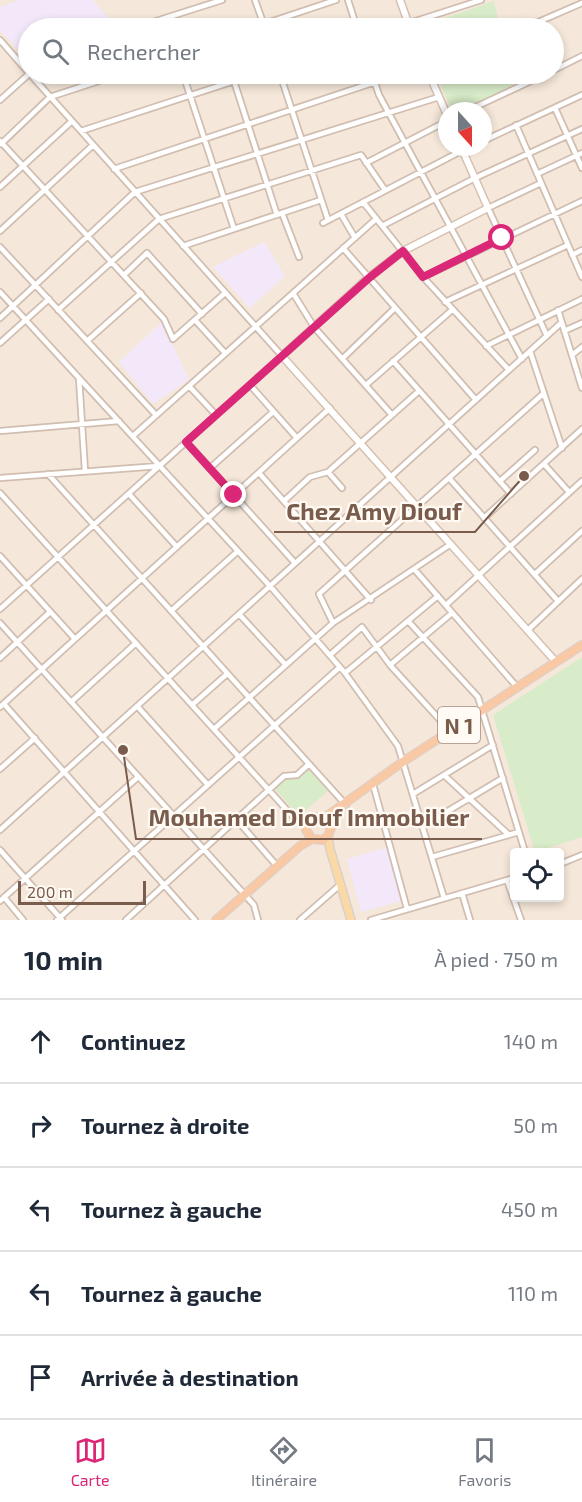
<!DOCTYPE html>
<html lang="fr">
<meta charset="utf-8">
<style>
body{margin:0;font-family:"Exo 2",sans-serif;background:#f2f2f3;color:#1f2937}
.controls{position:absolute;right:18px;bottom:18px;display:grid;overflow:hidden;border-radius:6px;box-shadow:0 3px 9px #0003}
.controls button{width:54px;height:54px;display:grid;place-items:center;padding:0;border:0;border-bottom:2px solid #e0e1e3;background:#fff;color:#1f2937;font:30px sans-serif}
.compass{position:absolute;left:438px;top:102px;width:54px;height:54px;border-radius:50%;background:#fff;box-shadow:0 3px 9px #0003;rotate:159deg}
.scale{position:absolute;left:18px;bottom:15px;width:128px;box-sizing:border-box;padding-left:6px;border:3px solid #7a5c4d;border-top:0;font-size:16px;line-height:21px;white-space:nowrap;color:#7a5c4d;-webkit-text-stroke:4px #fffaf3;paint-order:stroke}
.stop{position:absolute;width:18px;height:18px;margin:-14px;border:4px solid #db2777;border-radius:50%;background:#fff}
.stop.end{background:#db2777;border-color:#fff;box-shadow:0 2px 6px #0008}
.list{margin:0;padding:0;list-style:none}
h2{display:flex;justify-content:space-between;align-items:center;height:78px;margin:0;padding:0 24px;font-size:26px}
h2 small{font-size:20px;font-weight:400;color:#747a83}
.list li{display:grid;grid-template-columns:39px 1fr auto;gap:18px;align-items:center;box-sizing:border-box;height:84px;padding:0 24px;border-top:2px solid #e0e1e3}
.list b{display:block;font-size:22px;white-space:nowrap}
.list em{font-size:20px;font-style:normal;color:#747a83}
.icon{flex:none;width:33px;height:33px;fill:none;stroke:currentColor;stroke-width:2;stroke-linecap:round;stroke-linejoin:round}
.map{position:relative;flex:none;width:582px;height:920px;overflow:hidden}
.search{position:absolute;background:#fff;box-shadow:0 3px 9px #0003;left:18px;right:18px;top:18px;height:66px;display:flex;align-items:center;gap:15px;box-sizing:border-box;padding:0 21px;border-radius:33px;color:#747a83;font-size:22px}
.sheet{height:498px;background:#fff}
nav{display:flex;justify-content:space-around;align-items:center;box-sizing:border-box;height:84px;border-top:2px solid #e0e1e3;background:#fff;font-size:16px;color:#747a83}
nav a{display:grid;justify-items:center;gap:3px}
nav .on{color:#db2777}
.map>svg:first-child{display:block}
.residential{fill:#f5e8da;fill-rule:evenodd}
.education{fill:#f3e8fa}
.green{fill:#d8ecc9}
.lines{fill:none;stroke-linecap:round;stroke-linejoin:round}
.minor-casing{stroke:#d1beb0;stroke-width:8}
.secondary-casing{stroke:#d6c0b0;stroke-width:9}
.primary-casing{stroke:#dad1cd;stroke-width:10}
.trunk-casing{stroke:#dad1cd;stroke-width:10}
.minor{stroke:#fff;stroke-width:4.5}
.secondary{stroke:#fff;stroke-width:6}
.primary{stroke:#fbd9a5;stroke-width:7}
.trunk{stroke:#f9c8a4;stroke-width:8}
.route{stroke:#db2777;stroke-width:8}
.labels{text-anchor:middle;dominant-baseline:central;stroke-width:4.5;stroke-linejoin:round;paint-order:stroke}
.shield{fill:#fffaf3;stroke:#a28b7f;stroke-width:1.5}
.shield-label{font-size:21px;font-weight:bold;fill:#7a5c4d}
.leader{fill:none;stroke:#7a5c4d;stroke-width:2}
.callout-dot{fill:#7a5c4d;stroke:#fffaf3;stroke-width:2}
.callout-label{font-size:24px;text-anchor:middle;font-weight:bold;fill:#7a5c4d;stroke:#fffaf3;stroke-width:4.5;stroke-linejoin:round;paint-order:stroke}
</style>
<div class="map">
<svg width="582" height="920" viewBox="0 0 582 920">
<rect width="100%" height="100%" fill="#fdf6ec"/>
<path class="residential" d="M0,0H582V920H0ZM28,28H554V74H28ZM447,111H483V147H447ZM514,852H560V898H514Z"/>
<path class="education" d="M20,0H93L117,28H28L27,60L0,30V7Z
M264,242L285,276L250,308L213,267Z
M162,322L189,380L153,404L119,362Z
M388,847L401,901L361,912L347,859Z"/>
<path class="green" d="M494,1L500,28H417Z
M436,74H511L514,84L461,111H452Z
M582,657V837L535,852L493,715Z
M309,769L328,791L299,816L273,787L284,778H298Z"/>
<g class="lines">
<defs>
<path id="minor" d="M255,0L265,28
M348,0L357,28
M529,26L582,3
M134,28L222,0
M252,28L336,0
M394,28L481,0
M0,40L28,72
M554,70L582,56
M183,74L234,229
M280,74L328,220
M372,74L379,95L522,359
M234,81L277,215
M0,100L29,74
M555,108L582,168
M467,111L546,74
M516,125L582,277
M81,131L256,74
M0,141L164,319L173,339L225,293
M483,141L582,95
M1,144L50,97L120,74
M366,163L447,121
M114,169L399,74
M537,174L582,153
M541,183L488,208L547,336
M0,187L72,121
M363,202L423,277L509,370
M282,213L299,257
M341,214L355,238
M323,223L469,147
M382,226L475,178L582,129
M0,231L93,145
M183,246L321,200
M0,247L156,415
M343,248L476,400
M572,255L582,250
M124,275L147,253L202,314
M423,277L582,201
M0,292L270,586L345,673L398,746L444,898
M293,293L314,327L392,415
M445,302L568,245
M58,310L159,219L361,155L385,190
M558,310L582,388
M0,318L135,192L439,97
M195,320L225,353
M564,331L582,323
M87,341L141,293
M0,343L49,299
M486,346L582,299
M530,351L562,448
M572,355L582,347
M342,359L395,308
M393,361L511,494
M79,378L85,471
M250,385L297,438
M366,385L452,310
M189,386L216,415
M0,431L119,421
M133,436L376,219
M186,442L295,563
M544,464L569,492
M210,468L273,412
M328,472L342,488
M259,473L371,600
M48,474L346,805
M0,478L159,466
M449,478L558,601
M500,481L535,450
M0,493L296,820L306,826
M129,494L177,547
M284,501L310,477L328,472L419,391
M484,518L582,429
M0,556L75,639
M415,570L517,687
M535,574L582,531
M446,605L582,481
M0,609L282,356L30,74
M171,611L238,551
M239,614L285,664
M408,621L478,697L525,852
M0,623L254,905L258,920
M333,623L319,594L544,393
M528,630L582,579
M330,655L362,627L390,665L450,731
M0,658L50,612
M390,665L452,613
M345,673L438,596
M71,702L136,643
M4,704L195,920
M192,705L227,674
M137,706L208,785
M0,707L330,408
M214,729L333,623L451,544
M0,769L35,738
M444,775L509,835
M373,784L407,909
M413,794L493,745
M236,819L277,866
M423,826L503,778
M0,830L561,323
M0,850L62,920
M432,857L519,832
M560,864L582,855
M507,880L521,920
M462,893L470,920
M4,897L23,920
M0,901L138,777
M57,920L340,667
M126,920L284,776L297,775L309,764
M300,920L341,884
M371,920L514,878"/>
<path id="secondary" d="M400,0L410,28
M429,74L447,115
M461,147L488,208L403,251L369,277L282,356L556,662"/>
<path id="primary" d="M328,836L330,849L351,920"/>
<path id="trunk" d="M324,818L404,761L582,645
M330,827L324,818L317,817L308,823L306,830L312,839L323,840L328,836L338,810
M216,920L300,846L312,839"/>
</defs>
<use href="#minor" class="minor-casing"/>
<use href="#secondary" class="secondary-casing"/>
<use href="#primary" class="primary-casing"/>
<use href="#trunk" class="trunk-casing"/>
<use href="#minor" class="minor"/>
<use href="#secondary" class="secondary"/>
<use href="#primary" class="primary"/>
<use href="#trunk" class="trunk"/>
</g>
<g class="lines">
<path class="route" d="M234,495L186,442L369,278L403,251L423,277L502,238"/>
</g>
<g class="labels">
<rect class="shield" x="438" y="707" width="42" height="36" rx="4.5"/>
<g class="shield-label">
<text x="459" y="725">N 1</text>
</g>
</g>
<path class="leader" d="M524 476L475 532H274M123 750L136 839H482"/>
<g class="callout-dot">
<circle cx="524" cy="476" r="6"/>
<circle cx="123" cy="750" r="6"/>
</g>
<g class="callout-label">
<text x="374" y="520">Chez Amy Diouf</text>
<text x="309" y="826">Mouhamed Diouf Immobilier</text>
</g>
</svg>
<div class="controls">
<button><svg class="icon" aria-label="locate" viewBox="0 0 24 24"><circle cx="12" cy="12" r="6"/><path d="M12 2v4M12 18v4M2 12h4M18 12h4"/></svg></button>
</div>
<svg class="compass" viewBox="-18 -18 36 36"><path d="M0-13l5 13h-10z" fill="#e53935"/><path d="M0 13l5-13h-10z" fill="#747a83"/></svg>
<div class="scale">200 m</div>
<div class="stop" style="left:502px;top:238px"></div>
<div class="stop end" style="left:234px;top:495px"></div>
<div class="search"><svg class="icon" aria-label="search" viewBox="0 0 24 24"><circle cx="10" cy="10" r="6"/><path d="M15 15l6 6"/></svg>Rechercher</div>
</div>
<section class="sheet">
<h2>10 min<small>À pied · 750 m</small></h2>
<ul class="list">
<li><svg class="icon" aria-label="ahead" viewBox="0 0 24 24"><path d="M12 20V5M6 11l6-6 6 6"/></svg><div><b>Continuez</b></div><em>140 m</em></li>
<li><svg class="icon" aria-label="right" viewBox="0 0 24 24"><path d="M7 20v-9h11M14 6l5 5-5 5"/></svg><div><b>Tournez à droite</b></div><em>50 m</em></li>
<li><svg class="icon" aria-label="left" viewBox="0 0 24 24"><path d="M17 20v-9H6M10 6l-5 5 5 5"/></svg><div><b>Tournez à gauche</b></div><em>450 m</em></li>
<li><svg class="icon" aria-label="left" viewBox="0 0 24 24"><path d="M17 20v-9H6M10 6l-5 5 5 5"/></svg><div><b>Tournez à gauche</b></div><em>110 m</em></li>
<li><svg class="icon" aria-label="arrive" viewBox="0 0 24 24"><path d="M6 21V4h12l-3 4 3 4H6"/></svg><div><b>Arrivée à destination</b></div></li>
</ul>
</section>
<nav>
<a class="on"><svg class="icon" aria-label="map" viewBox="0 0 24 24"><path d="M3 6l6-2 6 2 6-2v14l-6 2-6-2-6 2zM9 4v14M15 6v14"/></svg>Carte</a>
<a><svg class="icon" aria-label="directions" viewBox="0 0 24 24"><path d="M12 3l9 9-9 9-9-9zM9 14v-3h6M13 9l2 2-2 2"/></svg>Itinéraire</a>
<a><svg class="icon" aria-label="saved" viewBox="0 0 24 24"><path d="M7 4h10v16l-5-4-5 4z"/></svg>Favoris</a>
</nav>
